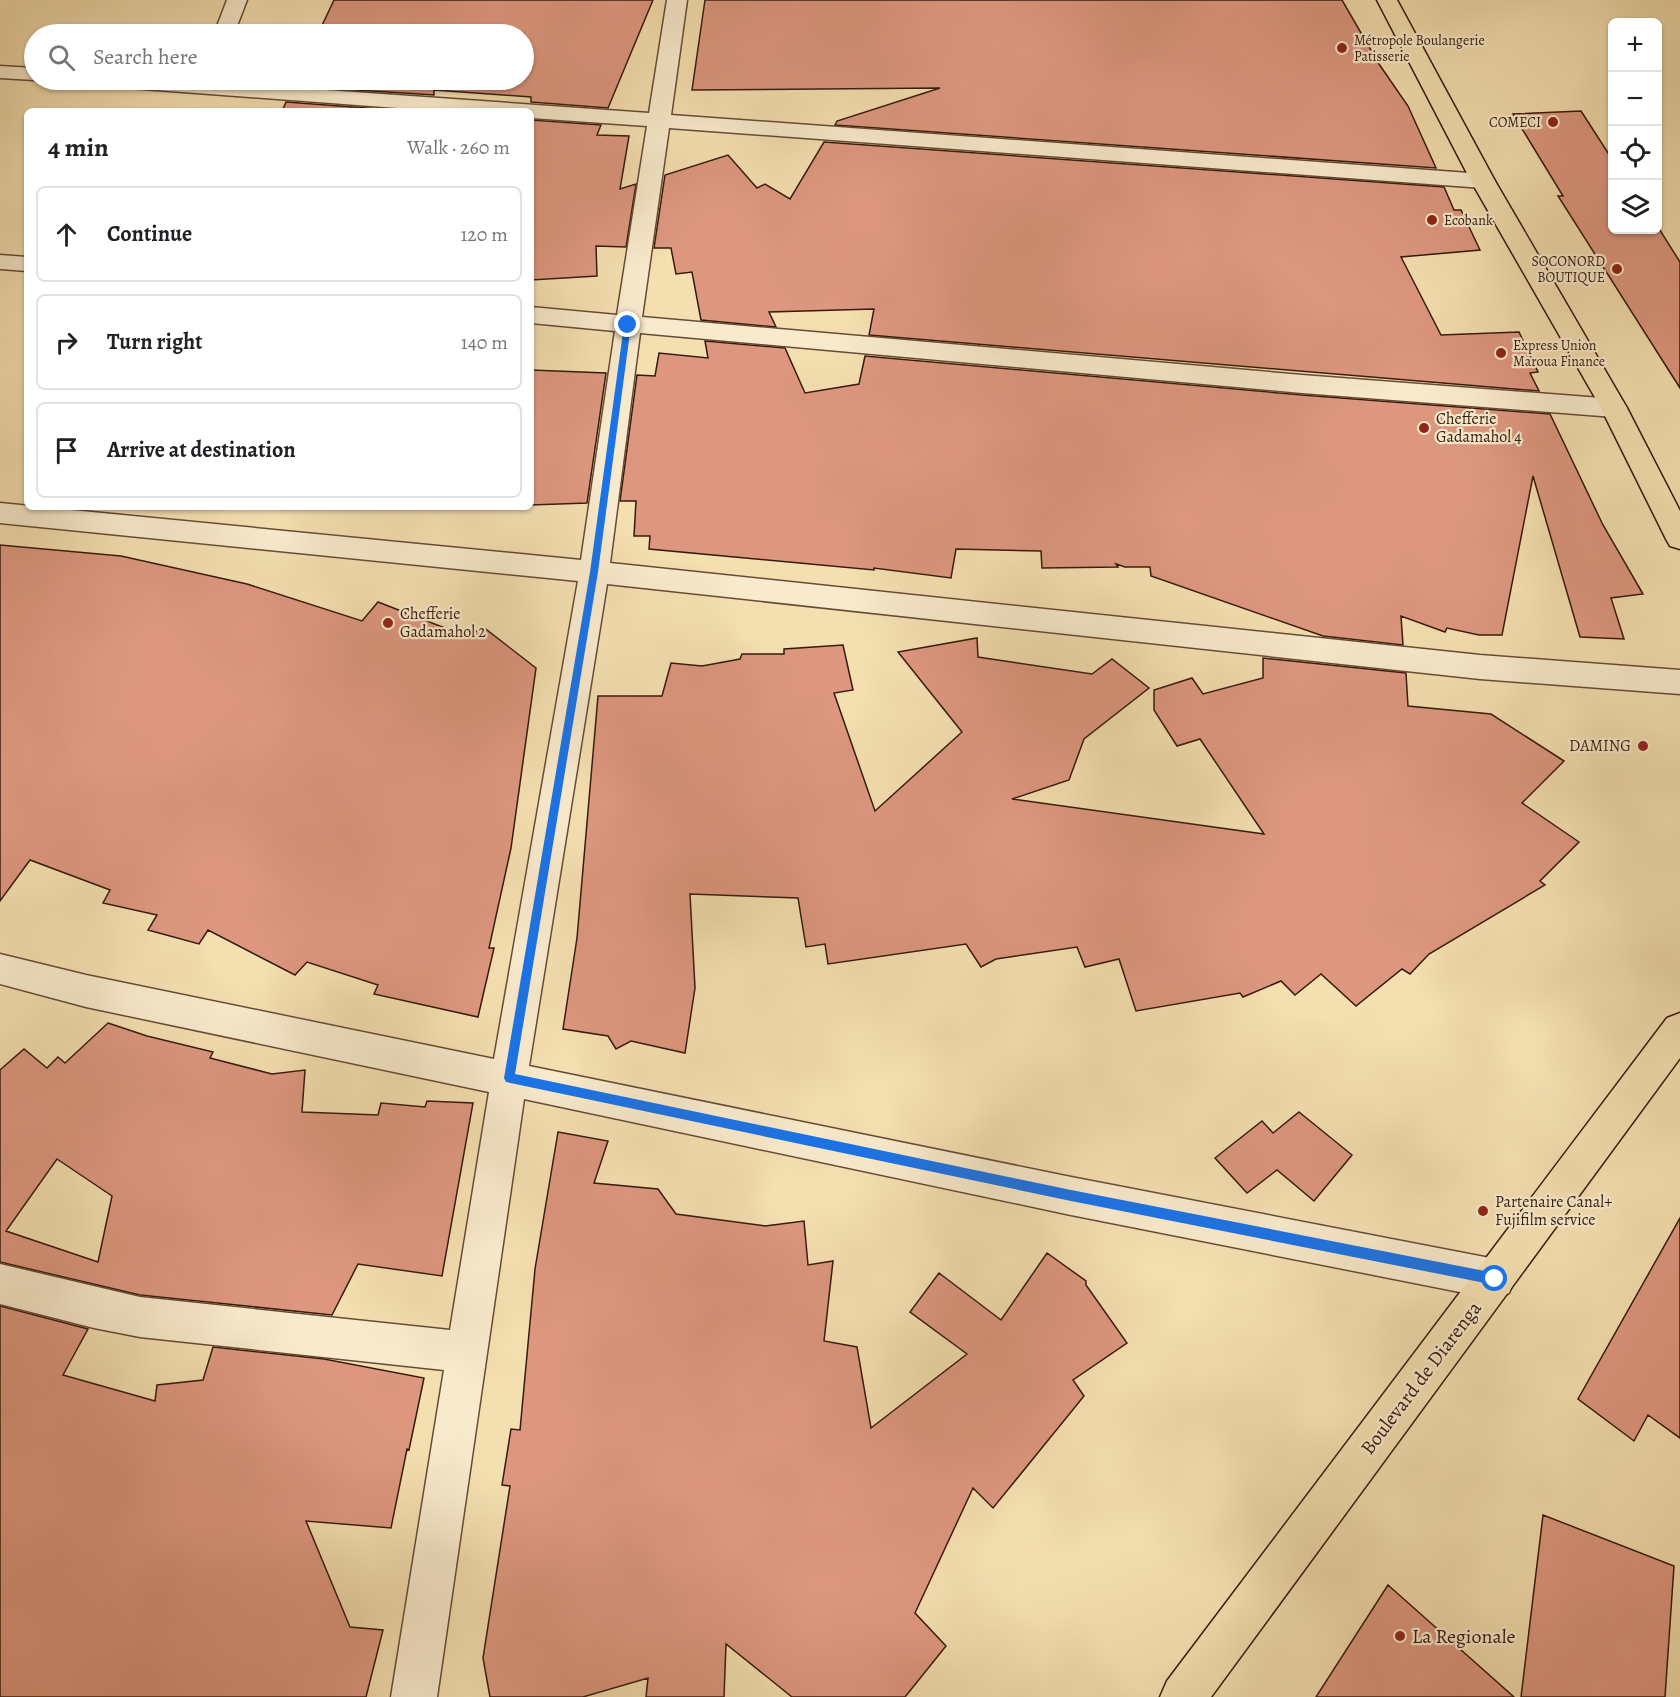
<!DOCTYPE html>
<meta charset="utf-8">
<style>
body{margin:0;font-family:Alegreya,serif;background:#f6f6f6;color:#202124}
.controls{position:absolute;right:18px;top:18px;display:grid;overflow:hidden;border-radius:9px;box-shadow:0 2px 4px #0004}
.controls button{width:54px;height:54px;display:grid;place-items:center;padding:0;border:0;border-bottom:2px solid #e0e0e0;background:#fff;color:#202124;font:30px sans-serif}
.stop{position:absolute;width:18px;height:18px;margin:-14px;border:4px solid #1a73e8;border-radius:50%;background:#fff}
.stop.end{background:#1a73e8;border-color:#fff;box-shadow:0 2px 6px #0008}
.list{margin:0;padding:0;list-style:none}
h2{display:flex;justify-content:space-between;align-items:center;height:78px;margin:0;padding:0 24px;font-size:26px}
h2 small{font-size:20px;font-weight:400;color:#757577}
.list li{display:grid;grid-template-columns:39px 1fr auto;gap:18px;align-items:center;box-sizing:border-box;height:96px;margin:0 12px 12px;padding:0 12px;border:2px solid #e0e0e0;border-radius:9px}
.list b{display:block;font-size:22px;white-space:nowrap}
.list em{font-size:20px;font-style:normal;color:#757577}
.icon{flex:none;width:33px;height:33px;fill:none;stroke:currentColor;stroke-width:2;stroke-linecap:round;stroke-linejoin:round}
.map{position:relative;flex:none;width:1680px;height:1697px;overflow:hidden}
.search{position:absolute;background:#fff;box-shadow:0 2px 4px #0004;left:24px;top:24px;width:510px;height:66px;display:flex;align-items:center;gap:15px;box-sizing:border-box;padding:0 21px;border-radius:33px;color:#757577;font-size:22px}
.panel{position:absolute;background:#fff;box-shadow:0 2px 4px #0004;left:24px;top:108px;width:510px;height:402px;border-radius:9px}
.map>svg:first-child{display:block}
.building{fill:#dd977f;stroke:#361a0c;stroke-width:1.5;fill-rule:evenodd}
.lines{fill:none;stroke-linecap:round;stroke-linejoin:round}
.street-casing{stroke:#664b35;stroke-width:3}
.primary-casing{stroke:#361a0c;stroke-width:3}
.street{fill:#f8eacc;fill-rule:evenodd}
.primary{fill:#f4dfb0;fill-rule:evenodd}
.route{fill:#1a73e8}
.poi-dot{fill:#8f2418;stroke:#f8eacc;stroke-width:2}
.labels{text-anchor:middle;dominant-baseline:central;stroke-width:4.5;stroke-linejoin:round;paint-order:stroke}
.far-poi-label{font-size:14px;fill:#361a0c;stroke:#f8eacc;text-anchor:start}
.poi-label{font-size:16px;fill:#361a0c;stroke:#f8eacc;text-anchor:start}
.near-street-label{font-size:20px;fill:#361a0c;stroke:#f8eacc}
.near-poi-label{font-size:20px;fill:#361a0c;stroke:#f8eacc;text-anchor:start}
</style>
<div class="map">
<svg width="1680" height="1697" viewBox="0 0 1680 1697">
<rect width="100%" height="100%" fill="#f4dfb0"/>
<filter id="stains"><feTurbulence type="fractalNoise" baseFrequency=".00333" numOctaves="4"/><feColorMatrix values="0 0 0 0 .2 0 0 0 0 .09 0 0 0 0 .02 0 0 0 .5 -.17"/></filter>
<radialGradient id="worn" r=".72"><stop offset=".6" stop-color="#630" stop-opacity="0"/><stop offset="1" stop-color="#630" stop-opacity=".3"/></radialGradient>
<path class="building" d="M334,0H653L608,108L531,102V97L434,90V95L294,86L297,80H524V34H318Z
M705,0H1342L1379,64L1408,106L1436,168L835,125L837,121L940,88L692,90Z
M286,102L407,111H282Z
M1581,111L1612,159V230H1658V227L1680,262V388L1558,196H1563L1513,114Z
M531,120L601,125L597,135L629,136L620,189L636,184L626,247L596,246L597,276L531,280Z
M824,142L1444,187L1454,210H1461L1480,250L1401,257L1441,335L1519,332L1538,372L1530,373L1539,391L869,335L874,309L769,312L776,327L701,320L692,272L676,274L671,248H654L665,175L728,155L757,188L765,184L790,199Z
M705,341L785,348L805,393L859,384L865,356L1302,395L1550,414L1603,525L1643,594L1611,598L1624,639L1580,637L1533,476L1502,635H1479L1447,628L1445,632L1401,616L1403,645L1323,636L1151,576L1150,567H1125L1116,564L1118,567L1042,568L1041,551L956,549L951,578L874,568V570L649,549L650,536H634L636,501H620L637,375L655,376L659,353L708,358Z
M531,370L606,373L587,503L531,505Z
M0,545L121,556L247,584L362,621L378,602L468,637L483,627L536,668L511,848L489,948H494L478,1017L374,994L378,985L307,962L295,975L208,930L199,944L148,930L157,915L103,903L110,890L30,860L0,901Z
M977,638L978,657L1092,674L1112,659L1149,688L1084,739L1069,780L1012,799L1264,834L1200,739L1177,746L1154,710V690L1192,678L1203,694L1263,678V658L1406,673L1408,706L1491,714L1564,761L1522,803L1579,842L1540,881L1545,885L1429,954L1410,974L1402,969L1356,1006L1321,974L1295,995L1281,981L1243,997L1240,993L1136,1011L1119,959L1085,967L1077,947L996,959L981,967L966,944L828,964L825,944L806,947L798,898L690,894L695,988L685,1053L631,1041L616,1049L608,1036L563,1029L577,938L598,696H662L671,663L702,666L740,659L742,654H784V649L843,645L853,690L834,693L875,811L962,732L898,652Z
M108,1023L147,1036L213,1052L210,1058L272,1074L305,1070L302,1112L378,1115L381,1103L425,1107L427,1101L473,1103L442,1276L358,1264L332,1315L140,1295L0,1262V1070L24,1049L47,1068L58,1057L65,1063ZM57,1159L112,1196L98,1262L6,1231Z
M1299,1112L1352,1155L1314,1201L1277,1170L1247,1193L1215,1158L1262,1121L1273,1133Z
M558,1132L608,1141L594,1183L658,1189L676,1214L765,1226L804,1221L808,1265L833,1261L824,1341L857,1347L871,1428L967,1354L910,1312L939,1273L1001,1320L1047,1253L1086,1281V1285L1127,1343L1073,1380L1084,1396L993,1508L973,1488L915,1613L946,1646L905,1697H792L726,1644L724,1697H646L648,1678L583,1697H490L483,1658L510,1486L502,1485L511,1429L520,1430L535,1269Z
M1680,1218V1438L1648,1415L1634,1441L1578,1399Z
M0,1306L88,1329L63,1375L155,1401L157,1385L203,1380L213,1347L324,1359L424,1378L409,1450L407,1449L391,1528L306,1521L350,1627L383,1630L366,1697H0Z
M1543,1515L1674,1566L1665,1697H1521Z
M1388,1585L1514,1697H1316Z"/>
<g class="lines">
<defs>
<path id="street" d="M227,0H247L234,34H214Z
M667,0H687L671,115L1483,174L1491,176L1495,181L1491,186L1483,188L669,128L642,317L1302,375L1614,399L1623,402L1627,408L1623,414L1614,417L1302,393L640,333L610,563L1480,655L1680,670V694L1480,679L607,584L529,1066L1071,1177L1495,1259L1509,1265L1515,1279L1509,1293L1495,1299L1071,1215L524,1099L437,1697H391L444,1370L140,1337L94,1328L0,1304V1264L140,1297L450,1330L489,1092L86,1007L0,984V954L86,975L494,1059L578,581L0,523V503L581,560L615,331L531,323V307L617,315L647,126L531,118V111H437L103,86L95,85L92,80H185L649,113Z
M0,66L34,68V80H38H34L0,78Z
M0,255L27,257V271L0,269Z"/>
<path id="primary" d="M1377,0H1397L1495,181L1627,408L1680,511V549L1670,546L1666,539L1601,408L1471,181Z
M1680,1013V1058L1211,1697H1160L1167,1681L1667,1018Z"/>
</defs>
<use href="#street" class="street-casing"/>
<use href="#primary" class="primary-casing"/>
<use href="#street" class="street"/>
<use href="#primary" class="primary"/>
</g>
<path class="route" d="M628,322L631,325L598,572L515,1074L1071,1190L1495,1273L1499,1275V1283L1495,1285L1071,1201L506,1082L504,1078L590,572L624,325Z"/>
<g class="poi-dot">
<circle cx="1342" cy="48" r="6"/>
<circle cx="1553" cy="122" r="6"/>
<circle cx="1432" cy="220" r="6"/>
<circle cx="1617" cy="269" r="6"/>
<circle cx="1501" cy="353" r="6"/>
<circle cx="1424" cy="428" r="6"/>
<circle cx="388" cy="623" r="6"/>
<circle cx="1643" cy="746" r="6"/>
<circle cx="1483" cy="1211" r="6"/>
<circle cx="1400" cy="1636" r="6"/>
</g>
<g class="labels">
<g class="far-poi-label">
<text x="1354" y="40">Métropole Boulangerie<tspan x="1354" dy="16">Patisserie</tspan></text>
<text x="1541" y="122" text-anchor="end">COMECI</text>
<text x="1444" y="220">Ecobank</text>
<text x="1605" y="261" text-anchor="end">SOCONORD<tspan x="1605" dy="16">BOUTIQUE</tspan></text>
<text x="1513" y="345">Express Union<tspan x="1513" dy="16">Maroua Finance</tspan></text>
</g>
<g class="poi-label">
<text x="1436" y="419">Chefferie<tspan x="1436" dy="18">Gadamahol 4</tspan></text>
<text x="400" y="614">Chefferie<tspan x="400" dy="18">Gadamahol 2</tspan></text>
<text x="1631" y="746" text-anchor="end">DAMING</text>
<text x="1495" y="1202">Partenaire Canal+<tspan x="1495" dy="18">Fujifilm service</tspan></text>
</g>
<g class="near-street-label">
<text transform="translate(1421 1378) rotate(-53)">Boulevard de Diarenga</text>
</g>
<g class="near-poi-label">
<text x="1412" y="1636">La Regionale</text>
</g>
</g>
<rect width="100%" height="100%" filter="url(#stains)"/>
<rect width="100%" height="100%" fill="url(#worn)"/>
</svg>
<div class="controls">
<button>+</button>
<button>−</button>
<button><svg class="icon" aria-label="locate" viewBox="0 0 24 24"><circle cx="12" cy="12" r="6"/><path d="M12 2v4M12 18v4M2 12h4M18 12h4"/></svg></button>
<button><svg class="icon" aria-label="layers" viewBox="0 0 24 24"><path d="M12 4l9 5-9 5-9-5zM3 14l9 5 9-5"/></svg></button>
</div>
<div class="stop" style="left:1495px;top:1279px"></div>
<div class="stop end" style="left:628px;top:325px"></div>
<div class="search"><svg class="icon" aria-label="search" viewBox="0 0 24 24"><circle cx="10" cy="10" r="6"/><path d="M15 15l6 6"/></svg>Search here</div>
<section class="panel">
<h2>4 min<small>Walk · 260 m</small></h2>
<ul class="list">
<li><svg class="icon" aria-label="ahead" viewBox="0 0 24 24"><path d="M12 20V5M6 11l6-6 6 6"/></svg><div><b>Continue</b></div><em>120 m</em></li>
<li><svg class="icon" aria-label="right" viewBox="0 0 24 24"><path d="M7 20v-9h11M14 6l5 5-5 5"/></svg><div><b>Turn right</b></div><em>140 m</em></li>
<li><svg class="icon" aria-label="arrive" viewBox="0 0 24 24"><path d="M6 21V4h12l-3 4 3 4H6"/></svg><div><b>Arrive at destination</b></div></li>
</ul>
</section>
</div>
